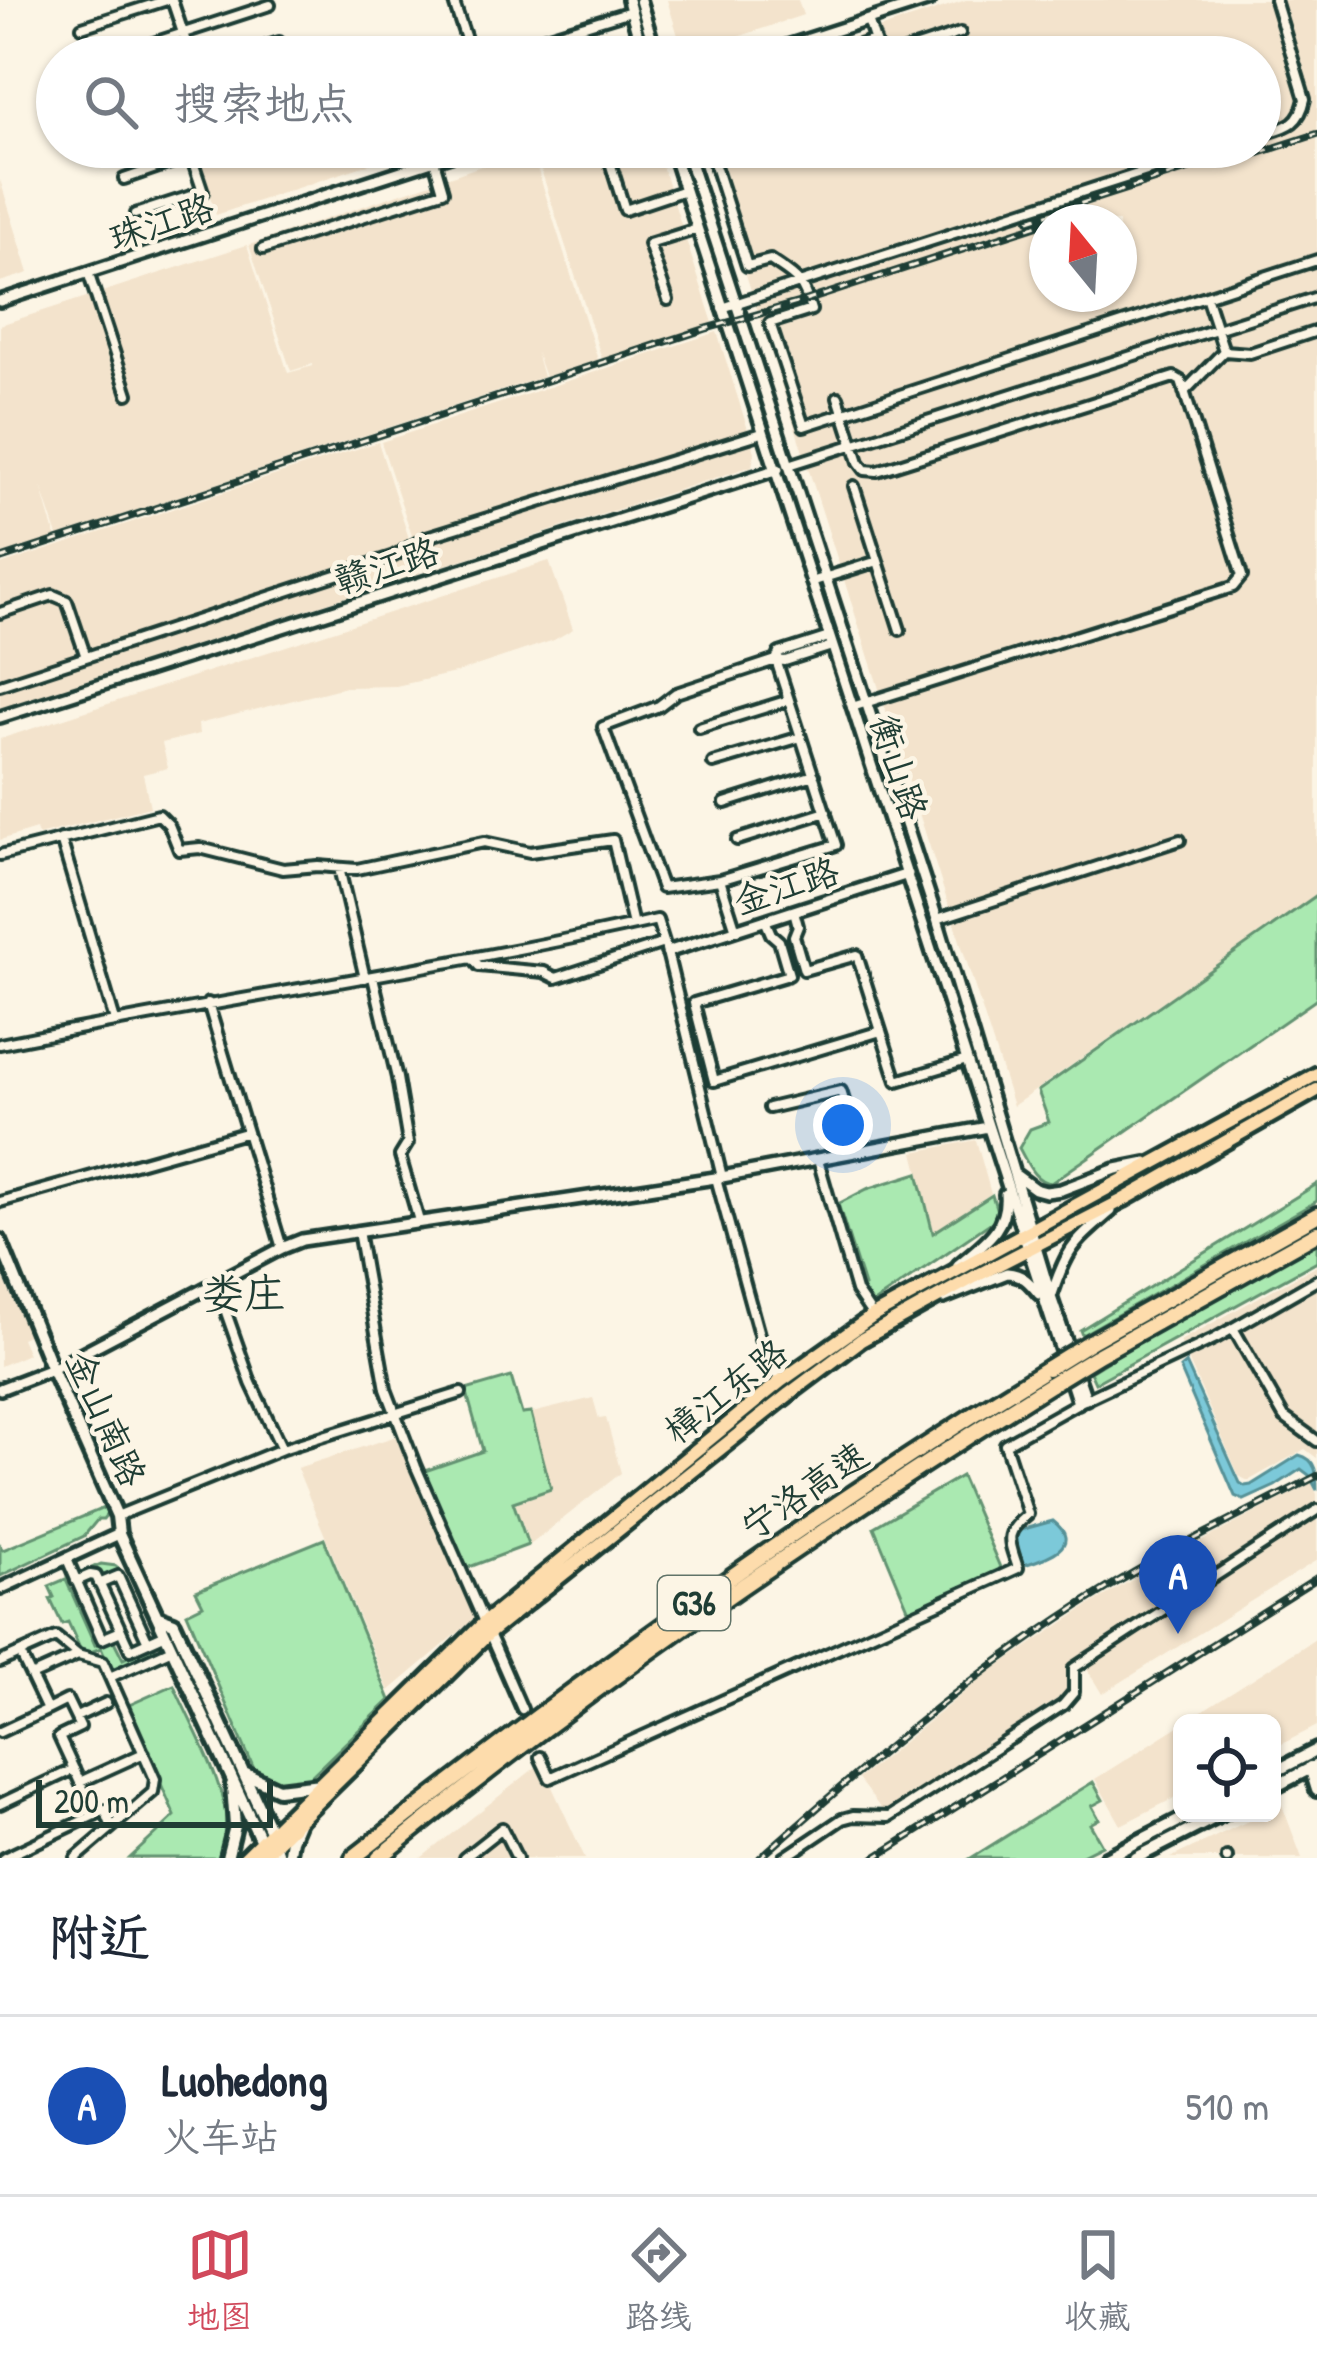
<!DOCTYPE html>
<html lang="zh">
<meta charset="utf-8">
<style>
body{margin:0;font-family:"Patrick Hand","LXGW WenKai TC",sans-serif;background:#f6f6f7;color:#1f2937}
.controls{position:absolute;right:36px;bottom:36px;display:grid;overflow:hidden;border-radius:18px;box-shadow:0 3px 9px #0004}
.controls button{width:108px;height:108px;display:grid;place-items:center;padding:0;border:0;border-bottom:3px solid #e0e1e3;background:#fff;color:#1f2937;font:60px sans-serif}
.compass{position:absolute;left:1029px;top:204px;width:108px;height:108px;border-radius:50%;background:#fff;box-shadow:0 3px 9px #0004;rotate:342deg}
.scale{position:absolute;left:36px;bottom:30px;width:237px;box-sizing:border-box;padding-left:12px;border:6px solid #1f3d34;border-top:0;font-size:33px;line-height:42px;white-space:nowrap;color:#1f3d34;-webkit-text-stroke:9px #fcf5e5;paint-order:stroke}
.you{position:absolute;left:843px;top:1125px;width:42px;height:42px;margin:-30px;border:9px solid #fff;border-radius:50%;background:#1a73e8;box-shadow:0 0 0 18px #1a73e833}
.badge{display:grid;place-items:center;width:78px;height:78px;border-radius:50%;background:#d1495b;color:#fff;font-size:39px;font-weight:700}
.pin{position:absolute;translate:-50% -99px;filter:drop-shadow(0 3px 6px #0008)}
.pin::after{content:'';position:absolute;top:63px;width:42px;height:36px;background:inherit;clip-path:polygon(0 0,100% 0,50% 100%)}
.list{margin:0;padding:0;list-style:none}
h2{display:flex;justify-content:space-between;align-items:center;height:156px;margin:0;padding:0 48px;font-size:51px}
h2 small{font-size:39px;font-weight:400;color:#747a83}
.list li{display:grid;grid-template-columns:78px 1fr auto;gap:36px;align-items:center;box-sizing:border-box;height:180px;padding:0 48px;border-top:3px solid #e0e1e3}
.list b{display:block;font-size:45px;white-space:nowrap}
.list p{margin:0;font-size:39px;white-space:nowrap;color:#747a83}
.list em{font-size:39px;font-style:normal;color:#747a83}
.icon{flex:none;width:66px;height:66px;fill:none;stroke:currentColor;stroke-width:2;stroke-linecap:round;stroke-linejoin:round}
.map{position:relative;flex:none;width:1317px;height:1858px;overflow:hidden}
.search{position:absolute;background:#fff;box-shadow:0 3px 9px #0004;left:36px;right:36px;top:36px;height:132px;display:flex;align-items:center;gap:30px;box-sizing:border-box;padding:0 42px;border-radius:66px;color:#747a83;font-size:45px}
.sheet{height:336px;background:#fff}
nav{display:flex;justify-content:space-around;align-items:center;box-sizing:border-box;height:168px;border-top:3px solid #e0e1e3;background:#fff;font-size:33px;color:#747a83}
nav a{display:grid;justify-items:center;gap:6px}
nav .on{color:#d1495b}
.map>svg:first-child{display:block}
.built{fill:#f3e3cc;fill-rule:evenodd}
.green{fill:#aae9b1;stroke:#649372;stroke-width:3;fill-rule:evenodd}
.water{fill:#7bc9d9;stroke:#569197;stroke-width:3}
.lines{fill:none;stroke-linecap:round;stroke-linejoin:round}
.minor-casing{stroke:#1f3d34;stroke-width:16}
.tertiary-casing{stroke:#1f3d34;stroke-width:18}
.secondary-casing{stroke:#1f3d34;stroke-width:20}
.primary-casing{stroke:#1f3d34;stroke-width:21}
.motorway-casing{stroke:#1f3d34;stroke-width:22}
.minor{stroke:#fcf5e5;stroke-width:8}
.tertiary{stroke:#fcf5e5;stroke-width:9}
.secondary{stroke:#fcf5e5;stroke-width:10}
.primary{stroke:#fddcac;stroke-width:12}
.motorway{stroke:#fddcac;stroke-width:14}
.rail-casing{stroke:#1f3d34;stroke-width:8}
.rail{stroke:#fcf5e5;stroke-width:3;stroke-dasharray:9;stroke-linecap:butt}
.motorway-bridge-casing{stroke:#1f3d34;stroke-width:22;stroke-linecap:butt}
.motorway-bridge{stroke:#fddcac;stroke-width:14}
.labels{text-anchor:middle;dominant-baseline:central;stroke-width:9;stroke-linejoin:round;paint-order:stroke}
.shield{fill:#fcf5e5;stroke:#617469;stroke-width:3}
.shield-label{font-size:33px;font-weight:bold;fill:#1f3d34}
.street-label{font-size:36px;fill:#1f3d34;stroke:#fcf5e5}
.quarter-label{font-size:42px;fill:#1f3d34;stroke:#fcf5e5}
</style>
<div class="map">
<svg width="1317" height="1858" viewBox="0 0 1317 1858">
<rect width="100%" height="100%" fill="#fcf5e5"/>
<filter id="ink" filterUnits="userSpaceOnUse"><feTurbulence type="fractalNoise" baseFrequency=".00833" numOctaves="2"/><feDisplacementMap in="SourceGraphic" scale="24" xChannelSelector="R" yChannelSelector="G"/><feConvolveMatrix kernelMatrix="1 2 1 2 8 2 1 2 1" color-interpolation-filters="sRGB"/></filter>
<g filter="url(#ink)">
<path class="built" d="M667,0H798L803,15L684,55Z
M966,0H1317V894L1013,1106L705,147H1260V57H794ZM1047,222H1119V294H1047Z
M194,147L339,148L420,147L216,215Z
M546,147H656L713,323L602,359L535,151Z
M531,149L598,360L545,377L536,352L543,377L58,536L41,486L56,537L0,555V325L247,245L288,373L313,366V364L291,371L249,245Z
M0,180L29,273L0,282Z
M717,332L755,452L752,466L424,572L381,442Z
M378,442L420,573L0,708V565Z
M549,561L573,629L554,640L455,673L396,686L345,687L198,724L199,734L162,743L168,768L143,774L150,807L38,835L36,829L0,840V739Z
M976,1140L991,1194L934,1232L914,1152Z
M1317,1265V1458L1305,1449L1248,1481L1239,1476L1180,1341Z
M0,1269L28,1335L21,1338L28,1354L0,1366Z
M593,1398L599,1419L606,1418L621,1473L530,1545L515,1503L552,1490L532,1413Z
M400,1435L479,1615L389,1691L297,1468Z
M1312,1483L1317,1494V1504L1069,1665V1691L885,1814L858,1779L988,1673L1088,1606L1162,1562Z
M1317,1516V1560L1102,1694L1084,1664Z
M1317,1638V1726L1272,1749V1723H1183Z
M1182,1724V1794L1121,1825L1095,1779Z
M541,1763L585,1858H421Z
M1282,1805L1302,1858H1170L1265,1813H1272V1810Z"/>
<path class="green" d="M1317,895V999L1051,1183C1034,1182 1027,1162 1019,1148L1030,1129L1049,1122L1038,1091Z
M918,1173L933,1233L992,1195L999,1217L872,1304L860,1289L864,1286L838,1204L867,1189Z
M1317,1184V1201L1082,1335L1080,1330Z
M1317,1241V1261L1095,1383L1090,1372L1160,1329Z
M511,1377L522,1414L531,1413L551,1489L513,1502L528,1545L464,1569L422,1472L483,1451L466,1390Z
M961,1476L1002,1572L910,1613L874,1527Z
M106,1507L108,1513L103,1519H98L84,1536L0,1576V1546L3,1550Z
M324,1539L390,1700L311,1776C291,1787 272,1782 254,1769L187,1613L203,1605L196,1591Z
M101,1564L116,1566L120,1570L156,1650L111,1671L101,1648L83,1655L68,1622L62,1624L50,1599L54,1597L49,1586ZM96,1566L101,1577L118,1571L151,1647L123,1659L112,1637L95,1645L66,1580Z
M174,1685C191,1725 217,1768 225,1810C228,1826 223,1844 218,1858H130L175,1816L127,1706Z
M1093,1782L1103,1800L1092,1806L1099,1819L1090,1824L1102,1845L1076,1858H971Z"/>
<path class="water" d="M1186,1363L1240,1483L1245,1486L1251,1485L1299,1455C1317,1459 1317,1475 1317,1490L1309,1475L1301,1469L1275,1486L1244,1500L1235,1496L1180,1368Z
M1053,1521C1085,1546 1046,1558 1024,1565C1014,1558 1013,1543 1013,1532Z"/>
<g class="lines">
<defs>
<path id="minor" d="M172,0L191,57
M455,6L472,57
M868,20L880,57
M82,27L167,0
M110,57L270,5
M233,57L279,42
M480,57L631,11
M822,57L874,40
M887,57L960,33
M1260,135C1285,127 1299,127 1305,99L1275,0
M709,147L747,266L770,260C795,277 802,278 811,310L770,323L804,426L1317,260
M609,159L625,210L685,190
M124,179L191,156
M135,214L203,192L188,147
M263,249L443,191L434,160
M88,272L128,394
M668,300L649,244L697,229
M722,308L1221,147
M1224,351L1250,353L1317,331
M1184,392L1224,351L1206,296
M838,397L859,462L865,470L877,471L1174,377L1181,381L1242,576L1233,587L852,707
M789,465L1317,297
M854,486L900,630
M811,582L878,561
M0,613L53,595L67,601L86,657L0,685
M86,657L394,556L427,537L762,433
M776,660L779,653L829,637
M776,660L785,661L832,646
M699,728L789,700
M713,763L801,737
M725,803L814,775
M61,839L115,1021
M737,840L826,812
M0,855L159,815L169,825L179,850L200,848L283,869L318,866L357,869L484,842L530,852L613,840L633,925
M339,868L365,978
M720,880L662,888L603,727L659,706L676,693L776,660L836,845L720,880L736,930
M937,919L1180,840
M765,920L771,934L779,941L789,975L694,1003L714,1081L881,1031L857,955L804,970L794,936L798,926L794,911
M472,958L479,966L544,972L556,978L664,943
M373,977L397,1078L408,1143L400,1156L419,1221
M208,1003L282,1248
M881,1031L897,1081L967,1060
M0,1044C218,1000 439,969 657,920L667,952L722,1177
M769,1108L841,1091L860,1152
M818,1160L856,1291L873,1316
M716,1178L766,1360L781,1381
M0,1202L245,1133
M358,1231L386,1389L416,1467L522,1709
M216,1284L251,1383L282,1449
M1233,1328L1284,1417L1317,1441
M117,1516L282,1449L461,1393
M67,1559L102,1639L121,1631
M76,1581L90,1575L96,1576L130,1650L166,1634
M99,1584L118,1576L148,1642
M20,1653L47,1710L67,1700L80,1727L59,1737L95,1815
M0,1662L56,1637L78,1655L103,1662L155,1779L153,1792L76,1858
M31,1676L78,1655
M110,1677L172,1649
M76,1717L106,1703
M0,1732L47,1710
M540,1757L550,1778L1018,1568C1009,1540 1003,1534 1028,1514L1005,1444L1078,1403L1216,1338L1317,1280
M80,1782L144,1753
M0,1804L74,1769
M1227,1857V1858
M4,1858L105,1810L111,1825
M464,1858L502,1828L517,1858
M784,1858L842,1819L853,1816L889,1817L1063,1705L1074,1692V1668L1317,1510"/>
<path id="tertiary" d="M628,0L644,57
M640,0L657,57
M753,57L930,0
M671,147L1078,1403
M685,147L937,919L1051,1297L1086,1399
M0,301L475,147
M0,717L778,469
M667,952L908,874
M1016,1175L1035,1189L1046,1192L1061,1190L1116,1169L1146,1163
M958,1265C982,1244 1008,1230 1005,1194
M1051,1297C1067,1248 1072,1245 1111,1211
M944,1298L1007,1273C1023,1274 1030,1283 1039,1294
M0,1389L52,1369L282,1248L302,1240L722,1177L988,1127
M0,1589L119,1534"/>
<path id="secondary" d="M0,1241L52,1369L117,1516L119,1534L264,1848
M158,1617L174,1623L271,1833L279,1858
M1310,1767L1317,1790
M244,1773L278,1789L320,1784
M1272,1773L1317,1750
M1272,1788L1317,1765
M227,1858L235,1826L232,1785
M288,1858L291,1840L299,1821
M1106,1858L1194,1813
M1136,1858L1224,1813"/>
<path id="primary" d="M245,1858L484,1623L781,1381L873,1316L1317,1074
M260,1858L489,1633L789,1394L861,1340L976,1276L1123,1200L1317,1090"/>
<path id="motorway" d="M1090,1342L1317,1215
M1095,1357L1317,1233
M353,1858C576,1683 806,1517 1048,1368
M379,1858C592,1684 818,1530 1051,1384"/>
</defs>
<use href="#minor" class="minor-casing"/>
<use href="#tertiary" class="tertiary-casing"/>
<use href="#secondary" class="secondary-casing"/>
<use href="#primary" class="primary-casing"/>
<use href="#motorway" class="motorway-casing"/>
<use href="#minor" class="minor"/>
<use href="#tertiary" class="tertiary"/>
<use href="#secondary" class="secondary"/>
<use href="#primary" class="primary"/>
<use href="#motorway" class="motorway"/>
<defs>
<path id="rail" d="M1243,158L1317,134
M1029,220L1257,147
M0,559L705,329L808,300L1047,222
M760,1858C856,1773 953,1689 1060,1618C1142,1563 1230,1521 1317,1476
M875,1858L1317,1578"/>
</defs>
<use href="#rail" class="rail-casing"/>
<use href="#rail" class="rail"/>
<defs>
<path id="motorway-bridge" d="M1048,1368L1090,1342
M1051,1384L1095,1357"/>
</defs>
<use href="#motorway-bridge" class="motorway-bridge-casing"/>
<use href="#motorway-bridge" class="motorway-bridge"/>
</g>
</g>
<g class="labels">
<rect class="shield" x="658" y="1576" width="72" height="54" rx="9"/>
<g class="shield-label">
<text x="694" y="1603">G36</text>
</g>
<g class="street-label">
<text transform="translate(161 221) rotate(-18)">珠江路</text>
<text transform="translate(386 565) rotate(-18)">赣江路</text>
<text transform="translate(900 767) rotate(72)">衡山路</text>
<text transform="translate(786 885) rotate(-18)">金江路</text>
<text transform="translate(725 1390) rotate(-38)">樟江东路</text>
<text transform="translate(107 1418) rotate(66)">金山南路</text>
<text transform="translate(804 1490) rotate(-34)">宁洛高速</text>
</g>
<g class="quarter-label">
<text x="244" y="1292">娄庄</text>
</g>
</g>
</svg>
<div class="controls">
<button><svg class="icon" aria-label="locate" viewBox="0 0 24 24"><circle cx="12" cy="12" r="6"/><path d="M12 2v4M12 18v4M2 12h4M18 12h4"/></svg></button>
</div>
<svg class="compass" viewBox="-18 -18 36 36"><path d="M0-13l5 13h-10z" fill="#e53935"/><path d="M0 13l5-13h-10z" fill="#747a83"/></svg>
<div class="scale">200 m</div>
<div class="you"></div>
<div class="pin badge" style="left:1178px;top:1634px;background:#1a4fb4">A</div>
<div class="search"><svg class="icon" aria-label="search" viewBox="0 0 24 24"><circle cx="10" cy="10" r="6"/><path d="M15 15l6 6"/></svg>搜索地点</div>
</div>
<section class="sheet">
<h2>附近<small></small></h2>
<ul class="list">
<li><span class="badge" style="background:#1a4fb4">A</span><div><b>Luohedong</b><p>火车站</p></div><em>510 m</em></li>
</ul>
</section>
<nav>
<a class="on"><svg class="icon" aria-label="map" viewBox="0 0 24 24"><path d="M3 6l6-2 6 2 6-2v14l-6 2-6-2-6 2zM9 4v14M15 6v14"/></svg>地图</a>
<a><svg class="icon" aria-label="directions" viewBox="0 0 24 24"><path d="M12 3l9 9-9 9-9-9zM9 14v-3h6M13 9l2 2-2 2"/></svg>路线</a>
<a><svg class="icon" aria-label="saved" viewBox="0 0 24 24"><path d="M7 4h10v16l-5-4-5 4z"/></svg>收藏</a>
</nav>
